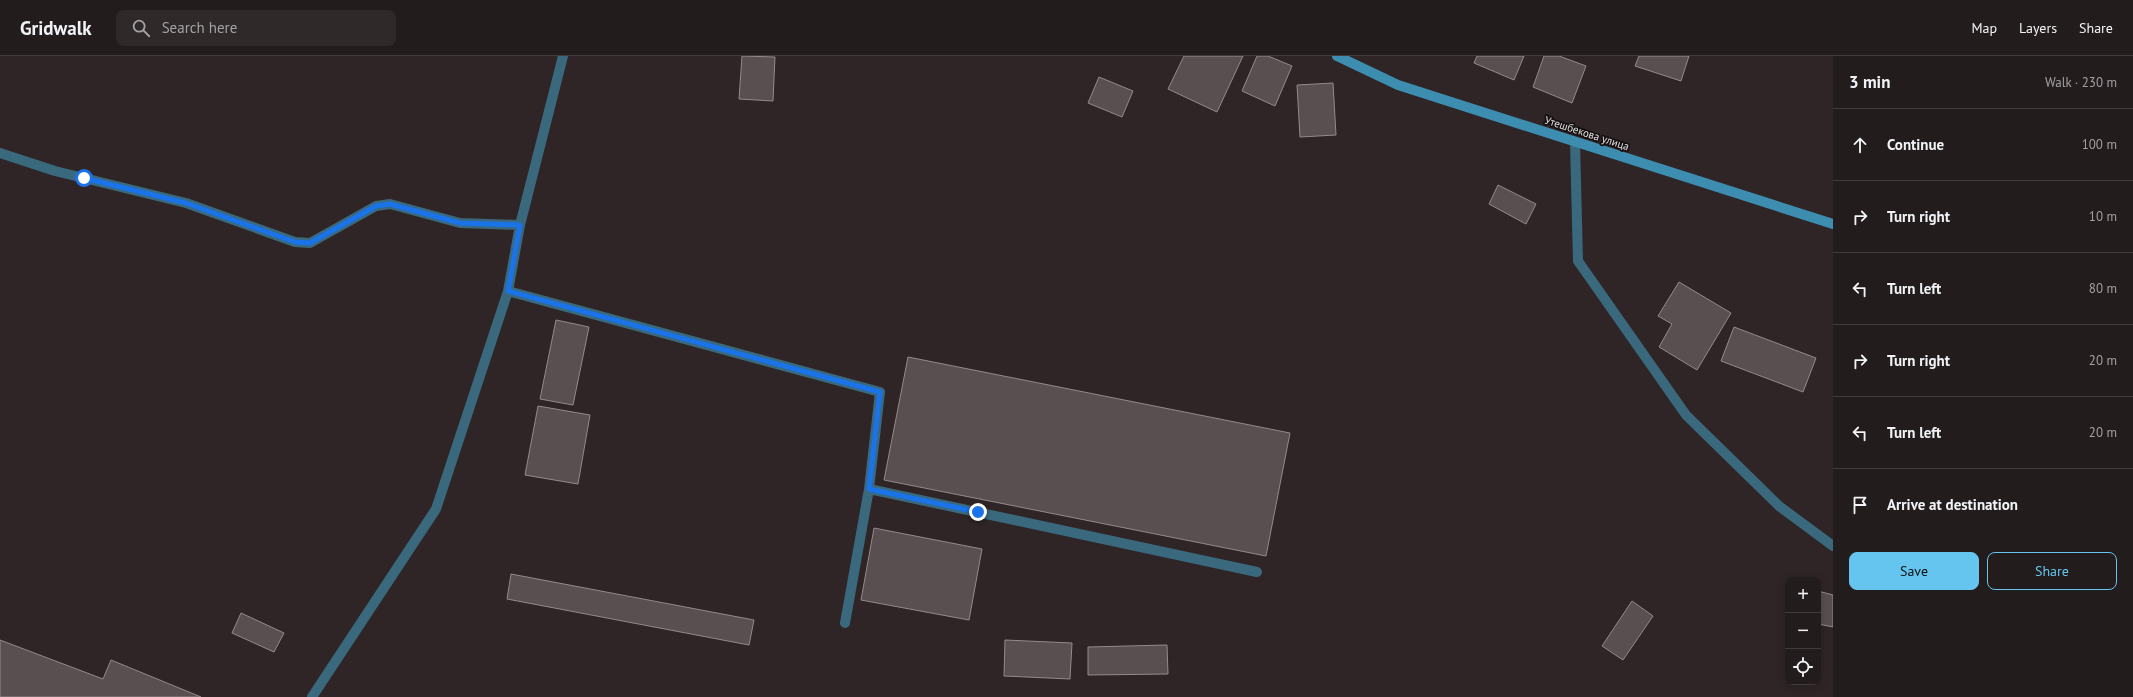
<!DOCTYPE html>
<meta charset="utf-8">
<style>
body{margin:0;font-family:"PT Sans",sans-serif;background:#2f292a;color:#f1f3f6}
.controls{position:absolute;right:12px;bottom:12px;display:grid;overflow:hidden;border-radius:8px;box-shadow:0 2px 10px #0003}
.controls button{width:36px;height:36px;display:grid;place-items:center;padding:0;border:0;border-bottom:1px solid #403a3b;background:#231c1d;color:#f1f3f6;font:20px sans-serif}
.stop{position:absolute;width:12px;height:12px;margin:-9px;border:3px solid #1a73e8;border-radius:50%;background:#fff}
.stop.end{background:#1a73e8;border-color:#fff;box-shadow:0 1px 4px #0008}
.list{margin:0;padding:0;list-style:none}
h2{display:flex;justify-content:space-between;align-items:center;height:52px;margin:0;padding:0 16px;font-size:17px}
h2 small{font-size:13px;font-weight:400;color:#a3a1a4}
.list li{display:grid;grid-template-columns:26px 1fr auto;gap:12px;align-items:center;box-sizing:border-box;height:72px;padding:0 16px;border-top:1px solid #403a3b}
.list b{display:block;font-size:15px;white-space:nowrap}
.list em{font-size:13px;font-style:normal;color:#a3a1a4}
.actions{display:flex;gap:8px;padding:12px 16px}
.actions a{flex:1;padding:9px 0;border:1px solid #65c5ee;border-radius:8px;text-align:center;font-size:14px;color:#65c5ee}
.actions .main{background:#65c5ee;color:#111}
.icon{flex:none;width:22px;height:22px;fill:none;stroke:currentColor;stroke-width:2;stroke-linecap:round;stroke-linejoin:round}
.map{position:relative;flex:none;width:1833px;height:641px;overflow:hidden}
header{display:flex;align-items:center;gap:24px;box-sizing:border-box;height:56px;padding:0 20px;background:#231c1d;border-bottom:1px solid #403a3b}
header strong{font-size:19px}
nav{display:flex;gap:22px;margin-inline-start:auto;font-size:14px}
.search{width:280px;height:36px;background:#2f292a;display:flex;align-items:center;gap:10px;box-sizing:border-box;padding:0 14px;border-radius:8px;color:#a3a1a4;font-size:15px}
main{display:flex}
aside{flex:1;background:#231c1d}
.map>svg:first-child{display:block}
.building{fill:#594e50;stroke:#95898b}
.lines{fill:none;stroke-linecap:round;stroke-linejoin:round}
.lane{stroke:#3a697e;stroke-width:10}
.secondary{stroke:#3c8daf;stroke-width:10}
.route{stroke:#1a73e8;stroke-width:5}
.labels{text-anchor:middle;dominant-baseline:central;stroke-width:3.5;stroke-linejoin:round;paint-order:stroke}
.street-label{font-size:11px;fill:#e6dfe1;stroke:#141011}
</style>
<header>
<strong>Gridwalk</strong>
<div class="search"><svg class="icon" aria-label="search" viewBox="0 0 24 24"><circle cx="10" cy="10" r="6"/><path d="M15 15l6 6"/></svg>Search here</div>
<nav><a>Map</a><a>Layers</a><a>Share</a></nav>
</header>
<main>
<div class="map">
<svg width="1833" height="641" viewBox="0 0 1833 641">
<rect width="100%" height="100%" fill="#2f2527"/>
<path class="building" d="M742,0L775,1L773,45L739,43Z
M1184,0H1243L1217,56L1168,33Z
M1257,0H1268L1292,10L1275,50L1242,35Z
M1477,0H1524L1514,24L1474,7Z
M1544,0H1559L1586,10L1572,47L1533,31Z
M1639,0H1689L1681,25L1635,10Z
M1099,21L1133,35L1122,61L1088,47Z
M1333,27L1336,79L1300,81L1297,29Z
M1498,129L1536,148L1526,168L1489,148Z
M1679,226L1731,257L1697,314L1659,291L1672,268L1658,260Z
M556,264L589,271L573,349L540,343Z
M1734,271L1816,302L1803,336L1721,305Z
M908,301L1290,377L1266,500L884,424Z
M538,350L590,359L578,428L525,419Z
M874,472L982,493L969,564L861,544Z
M511,518L754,564L749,589L507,543Z
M1818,535L1833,539V571L1818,568Z
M1632,545L1653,560L1623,604L1602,590Z
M241,557L284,577L274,596L232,577Z
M0,584L103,623L111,604L201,641H0Z
M1005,584L1072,587L1070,623L1004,620Z
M1167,589L1168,618L1088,619V591Z"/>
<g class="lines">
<path class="lane" d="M1575,86L1578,205L1686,359L1779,450L1833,490
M0,97L55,115L186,147L295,186L310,187L376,150L390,148L460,167L520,169
M508,235L880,336L869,433L845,567
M869,433L1257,516
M312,641L436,453L508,235L520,169L563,0"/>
<path class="secondary" d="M1337,0L1398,29L1833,168"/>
</g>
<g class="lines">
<path class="route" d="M84,122L186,147L295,186L310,187L376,150L390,148L460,167L520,169L508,235L880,336L869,433L978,456"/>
</g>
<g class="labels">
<g class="street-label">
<text transform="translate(1587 77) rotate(18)">Утешбекова улица</text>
</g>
</g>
</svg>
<div class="controls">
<button>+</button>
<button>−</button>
<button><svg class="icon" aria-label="locate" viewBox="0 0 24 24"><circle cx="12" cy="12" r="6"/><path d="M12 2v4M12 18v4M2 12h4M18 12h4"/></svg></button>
</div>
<div class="stop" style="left:84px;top:122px"></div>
<div class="stop end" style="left:978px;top:456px"></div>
</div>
<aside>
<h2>3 min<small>Walk · 230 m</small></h2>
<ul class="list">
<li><svg class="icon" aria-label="ahead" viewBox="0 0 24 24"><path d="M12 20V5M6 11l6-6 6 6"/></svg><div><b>Continue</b></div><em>100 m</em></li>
<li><svg class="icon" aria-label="right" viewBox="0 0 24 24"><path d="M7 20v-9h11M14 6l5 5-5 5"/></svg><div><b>Turn right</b></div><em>10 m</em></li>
<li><svg class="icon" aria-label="left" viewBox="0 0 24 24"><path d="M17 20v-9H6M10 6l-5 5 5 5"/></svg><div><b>Turn left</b></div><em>80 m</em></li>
<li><svg class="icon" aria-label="right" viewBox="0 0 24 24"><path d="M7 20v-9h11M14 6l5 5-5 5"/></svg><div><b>Turn right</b></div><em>20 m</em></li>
<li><svg class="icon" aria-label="left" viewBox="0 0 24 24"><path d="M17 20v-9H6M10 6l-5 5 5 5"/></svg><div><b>Turn left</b></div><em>20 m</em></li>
<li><svg class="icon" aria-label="arrive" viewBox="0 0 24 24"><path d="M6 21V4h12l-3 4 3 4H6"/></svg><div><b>Arrive at destination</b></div></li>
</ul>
<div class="actions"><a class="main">Save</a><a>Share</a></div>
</aside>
</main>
